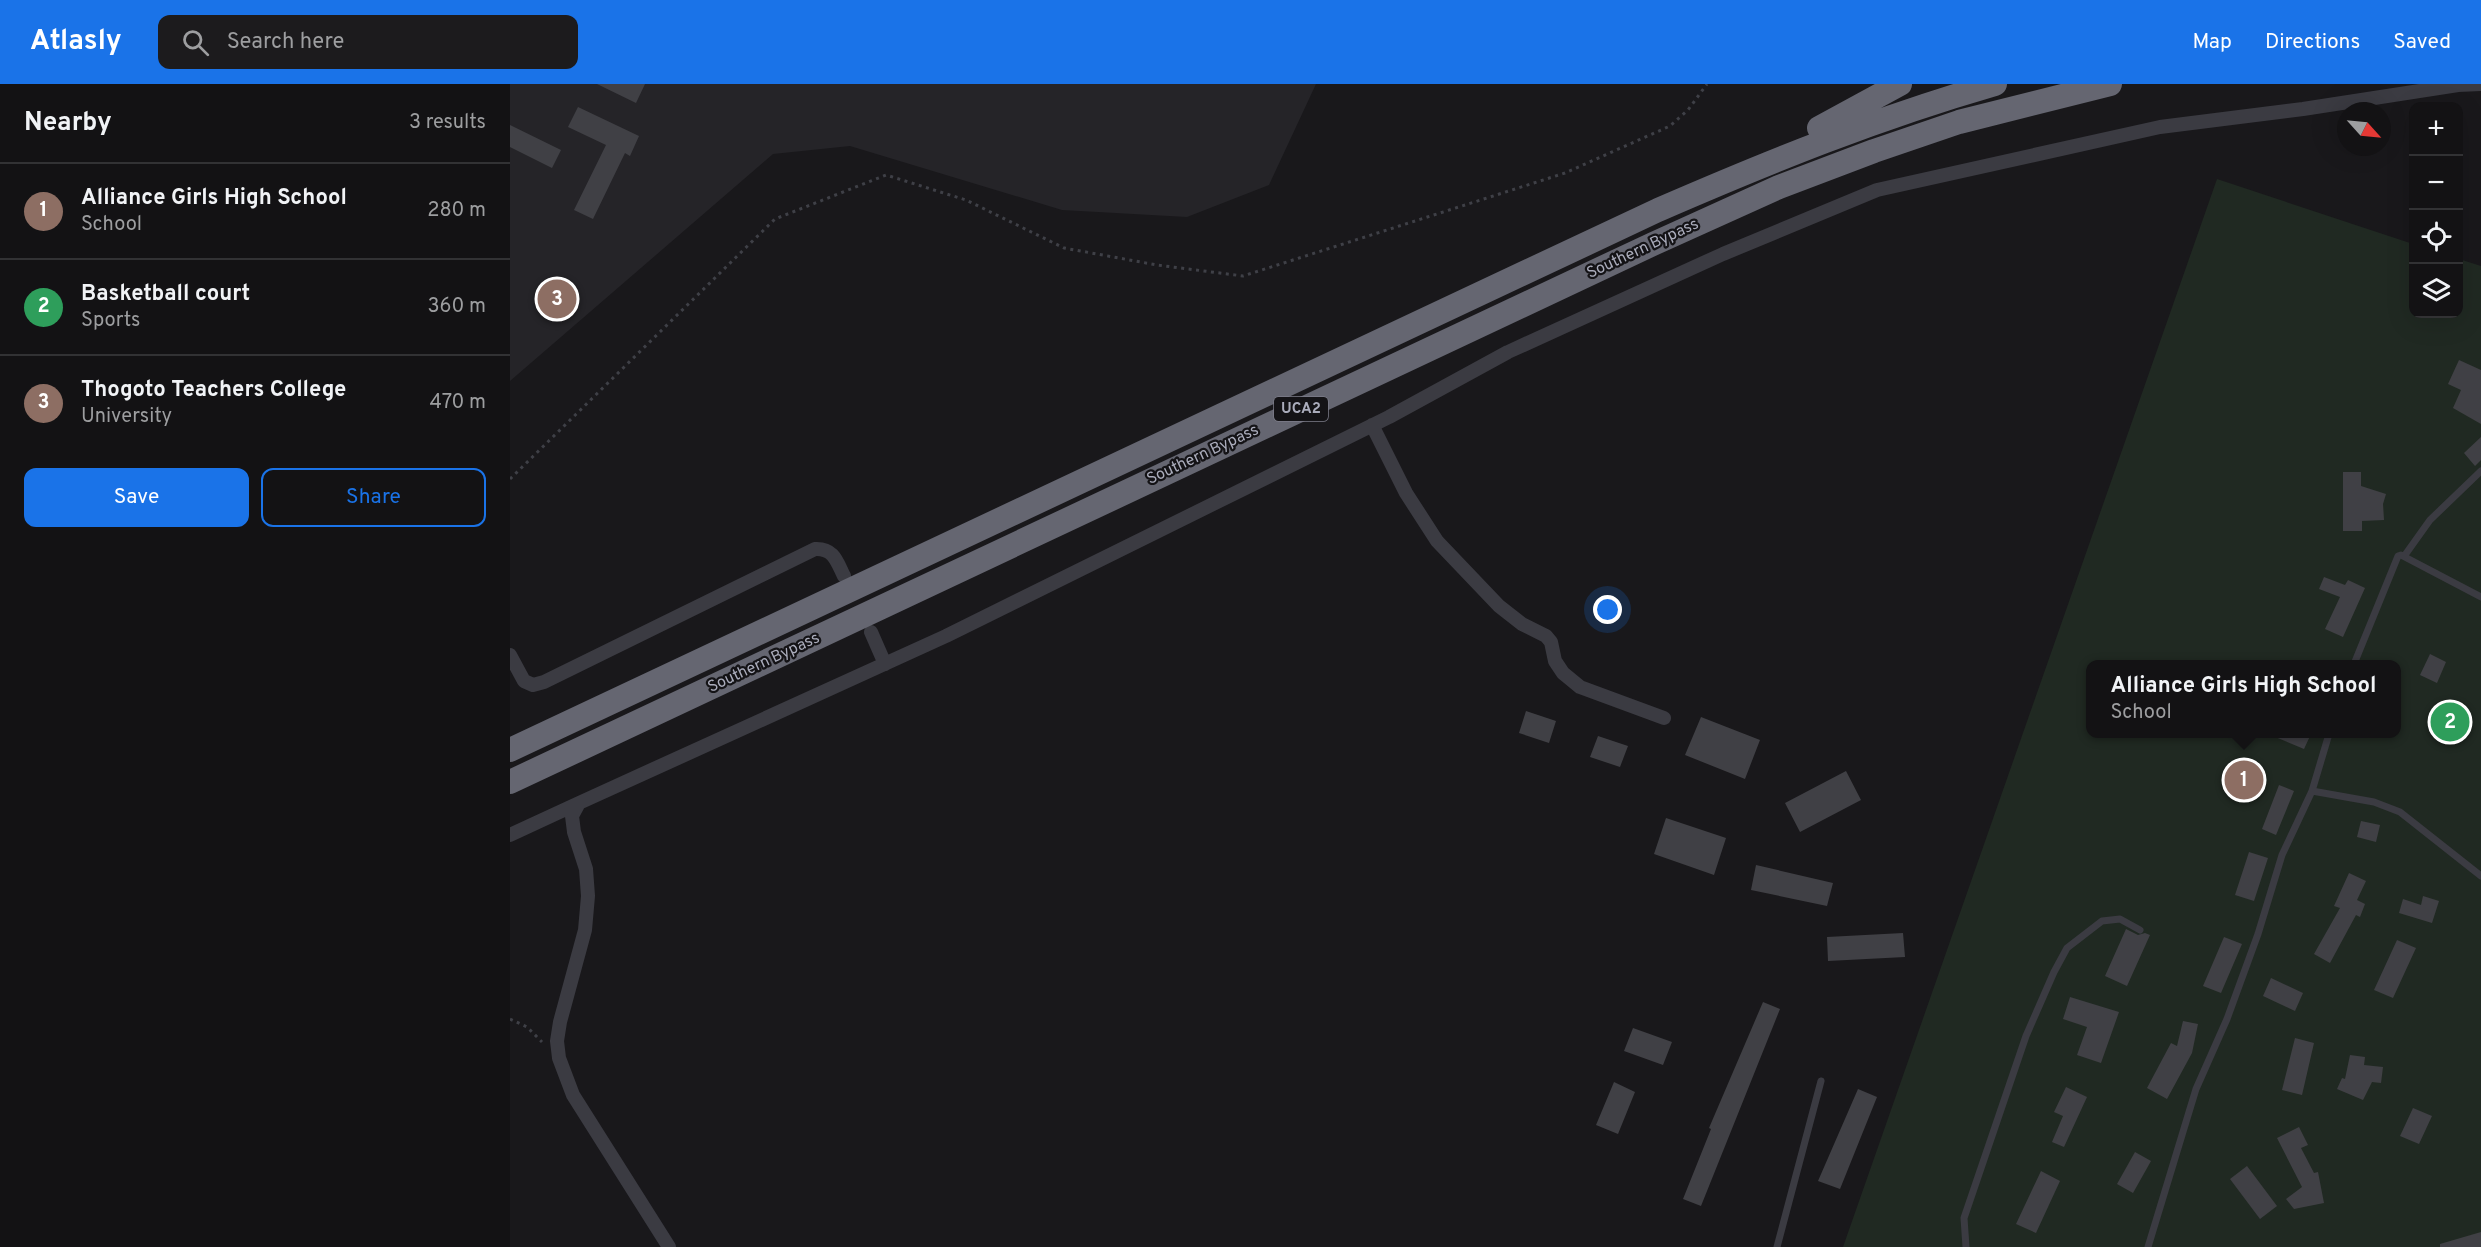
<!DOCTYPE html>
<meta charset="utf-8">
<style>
body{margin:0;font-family:Overpass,sans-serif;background:#1c1b1d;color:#f1f3f6}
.controls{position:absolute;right:18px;top:18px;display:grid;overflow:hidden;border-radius:12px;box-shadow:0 6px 24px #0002}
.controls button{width:54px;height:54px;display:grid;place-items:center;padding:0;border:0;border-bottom:2px solid #323234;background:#131214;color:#f1f3f6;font:30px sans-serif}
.compass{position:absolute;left:1827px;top:18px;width:54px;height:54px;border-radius:50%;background:#131214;box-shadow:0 6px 24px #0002;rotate:117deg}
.you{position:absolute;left:1098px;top:526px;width:21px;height:21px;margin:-15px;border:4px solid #fff;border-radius:50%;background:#1a73e8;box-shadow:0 0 0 9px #1a73e833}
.badge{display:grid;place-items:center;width:39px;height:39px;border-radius:50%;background:#1a73e8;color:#fff;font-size:20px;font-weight:700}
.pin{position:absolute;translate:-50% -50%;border:3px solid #fff;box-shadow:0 2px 6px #0006}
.popup{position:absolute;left:1576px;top:576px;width:315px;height:78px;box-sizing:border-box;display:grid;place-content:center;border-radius:12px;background:#131214;filter:drop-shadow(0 2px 4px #0005);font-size:20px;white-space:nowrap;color:#9d9ea0}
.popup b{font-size:22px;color:#f1f3f6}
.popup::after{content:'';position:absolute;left:50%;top:100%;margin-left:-12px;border:12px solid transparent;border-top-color:#131214}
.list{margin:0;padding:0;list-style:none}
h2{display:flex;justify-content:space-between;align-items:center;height:78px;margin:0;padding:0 24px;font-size:26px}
h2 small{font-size:20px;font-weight:400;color:#9d9ea0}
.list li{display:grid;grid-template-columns:39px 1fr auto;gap:18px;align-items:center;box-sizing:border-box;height:96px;padding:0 24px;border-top:2px solid #323234}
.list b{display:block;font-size:22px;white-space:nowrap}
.list p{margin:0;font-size:20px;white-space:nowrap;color:#9d9ea0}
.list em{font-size:20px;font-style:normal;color:#9d9ea0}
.actions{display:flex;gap:12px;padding:18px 24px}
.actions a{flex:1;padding:14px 0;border:2px solid #1a73e8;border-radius:12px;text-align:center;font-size:21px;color:#1a73e8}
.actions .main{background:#1a73e8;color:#fff}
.icon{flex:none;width:33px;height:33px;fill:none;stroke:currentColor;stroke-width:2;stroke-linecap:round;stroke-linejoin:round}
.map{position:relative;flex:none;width:1971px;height:1163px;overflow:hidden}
header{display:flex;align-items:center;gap:36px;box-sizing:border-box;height:84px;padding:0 30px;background:#1a73e8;color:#fff}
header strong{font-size:28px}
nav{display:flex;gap:33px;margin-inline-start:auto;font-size:21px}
.search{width:420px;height:54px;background:#1c1b1d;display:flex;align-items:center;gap:15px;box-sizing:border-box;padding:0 21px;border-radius:12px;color:#9d9ea0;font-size:22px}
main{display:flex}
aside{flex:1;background:#131214}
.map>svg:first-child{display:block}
.built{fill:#252428}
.green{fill:#202922;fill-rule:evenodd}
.building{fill:#404045}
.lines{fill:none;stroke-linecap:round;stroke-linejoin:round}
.path{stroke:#3f4047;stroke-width:3;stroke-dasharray:3 4.5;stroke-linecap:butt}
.lane{stroke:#3b3b42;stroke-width:7}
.street{stroke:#3b3b42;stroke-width:14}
.highway{stroke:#656671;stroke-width:24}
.labels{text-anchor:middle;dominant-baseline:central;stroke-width:4.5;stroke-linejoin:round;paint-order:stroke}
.shield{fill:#141316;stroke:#7d7e8a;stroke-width:1.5}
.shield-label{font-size:15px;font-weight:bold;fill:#aaacbb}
.street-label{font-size:16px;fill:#aaacbb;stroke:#141316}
</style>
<header>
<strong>Atlasly</strong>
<div class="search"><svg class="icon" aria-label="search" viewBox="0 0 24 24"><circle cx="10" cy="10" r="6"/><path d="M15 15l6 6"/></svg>Search here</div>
<nav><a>Map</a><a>Directions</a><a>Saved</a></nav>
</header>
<main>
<aside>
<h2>Nearby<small>3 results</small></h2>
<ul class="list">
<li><span class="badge" style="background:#8d6e63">1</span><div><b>Alliance Girls High School</b><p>School</p></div><em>280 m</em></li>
<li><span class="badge" style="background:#2e9e5b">2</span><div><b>Basketball court</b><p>Sports</p></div><em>360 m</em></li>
<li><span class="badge" style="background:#8d6e63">3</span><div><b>Thogoto Teachers College</b><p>University</p></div><em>470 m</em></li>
</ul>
<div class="actions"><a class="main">Save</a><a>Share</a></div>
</aside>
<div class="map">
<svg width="1971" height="1163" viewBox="0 0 1971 1163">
<rect width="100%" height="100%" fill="#19181b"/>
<path class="built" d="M0,0H806L759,101L677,133L552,126L340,62L263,70L0,297Z"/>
<path class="green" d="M1707,95L1903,160L1904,230H1948L1949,175L1971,182V1163H1333ZM1581,580H1887V650H1581Z"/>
<path class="building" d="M87,0H135L126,19Z
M68,23L129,52L120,72L115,69L83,135L64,126L96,61L58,43Z
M0,41L51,66L42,84L0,63Z
M1949,276L1971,286V340L1943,324L1951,306L1938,300Z
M1971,353V376L1965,382L1954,369Z
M1833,388H1851V402L1876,410L1873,420L1874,436L1852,437V447H1833Z
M1814,493L1835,501L1838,496L1855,504L1833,553L1815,545L1830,513L1809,505Z
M1920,570L1936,578L1927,599L1910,591Z
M1016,627L1046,637L1039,659L1009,649Z
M1191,633L1250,656L1235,695L1175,671Z
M1758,650H1801L1794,665Z
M1088,652L1118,662L1110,683L1080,673Z
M1336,687L1351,716L1290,748L1275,719Z
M1769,701L1784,707L1766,751L1752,745Z
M1156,734L1216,754L1204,791L1144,770Z
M1851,737L1870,741L1866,758L1847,753Z
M1739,768L1758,774L1744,817L1725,811Z
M1246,781L1323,799L1317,822L1241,806Z
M1839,789L1856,797L1847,816L1855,820L1850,833L1846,831L1820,879L1804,870L1830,824L1824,822Z
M1913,812L1929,817L1922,839L1889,829L1893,815L1911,821Z
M1616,845L1628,851L1635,849L1640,851L1617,902L1595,892Z
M1393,849L1395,873L1318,877L1317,853Z
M1714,853L1732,860L1711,909L1693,902Z
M1887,856L1906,864L1883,914L1864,906Z
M1761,894L1793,909L1785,927L1753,912Z
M1560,913L1609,928L1591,979L1567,971L1577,943L1553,935Z
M1253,918L1270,925L1191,1122L1173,1115L1201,1045L1199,1044Z
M1673,937L1688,940L1682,969L1657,1015L1637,1004L1661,959L1667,962Z
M1123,944L1162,958L1153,981L1114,967Z
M1785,954L1804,959L1792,1011L1772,1006Z
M1840,971L1855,973L1854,981L1873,983L1871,999L1862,998L1853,1016L1827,1005L1832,994L1835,995Z
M1104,998L1125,1008L1108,1050L1086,1041Z
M1556,1003L1577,1013L1554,1063L1542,1058L1553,1032L1544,1028Z
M1348,1005L1367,1013L1330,1105L1308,1097Z
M1903,1024L1922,1032L1909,1060L1890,1052Z
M1789,1043L1798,1061L1791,1064L1804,1089L1808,1088L1814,1119L1784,1125L1776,1115L1792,1103L1767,1054Z
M1625,1068L1641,1077L1623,1109L1607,1100Z
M1737,1082L1767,1122L1750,1135L1720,1095Z
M1531,1087L1550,1097L1526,1149L1506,1140Z
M1971,1148V1163H1930V1160Z"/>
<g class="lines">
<path class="path" d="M0,395L265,135L376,91L456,116L554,164L647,181L733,192L1055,89L1160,42L1178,26L1197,0
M0,935L17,943L32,958"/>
<path class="lane" d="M1895,471L1920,436L1971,387
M1844,580L1888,472L1891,471L1971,513
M1802,707L1819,650
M1267,1163L1311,997
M1456,1163L1454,1134L1516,952L1544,888L1557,864L1592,837L1610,835L1630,846
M1638,1163L1686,1005L1717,935L1748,850L1772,771L1802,707L1864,718L1890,728L1971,792"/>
<path class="street" d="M862,341L896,409L927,457L989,522L1012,540L1036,552L1041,558L1045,577L1053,589L1070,603L1154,634
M361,548L375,580
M0,571L14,597L23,601L34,598L305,465C324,464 327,478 334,492
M0,751L69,719
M159,1163L63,1011L49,974L47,957L50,938L75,846L78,812L76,785L64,748L62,732L69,719L436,552L879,333L998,268L1213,170L1367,106L1650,43L1793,25L1948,1L1971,0"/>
<path class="highway" d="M1309,44L1390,0
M0,666L1148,126C1261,77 1367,34 1485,0
M0,698L1143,160L1269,103L1364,67L1449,38L1600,0"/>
</g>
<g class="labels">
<rect class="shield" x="764" y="313" width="54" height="24" rx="4.5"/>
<g class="shield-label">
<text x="791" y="325">UCA2</text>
</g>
<g class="street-label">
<text transform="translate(1133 165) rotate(-25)">Southern Bypass</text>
<text transform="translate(693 371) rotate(-25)">Southern Bypass</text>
<text transform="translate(254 579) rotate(-25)">Southern Bypass</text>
</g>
</g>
</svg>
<div class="controls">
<button>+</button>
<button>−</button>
<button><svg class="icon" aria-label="locate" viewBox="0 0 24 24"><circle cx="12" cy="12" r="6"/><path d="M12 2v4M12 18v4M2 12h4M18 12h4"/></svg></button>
<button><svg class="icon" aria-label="layers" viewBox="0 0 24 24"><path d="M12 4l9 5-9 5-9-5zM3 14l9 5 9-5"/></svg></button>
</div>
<svg class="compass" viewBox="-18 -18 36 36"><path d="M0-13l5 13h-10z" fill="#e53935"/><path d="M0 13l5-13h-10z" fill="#9d9ea0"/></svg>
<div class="you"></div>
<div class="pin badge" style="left:1734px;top:696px;background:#8d6e63">1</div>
<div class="popup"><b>Alliance Girls High School</b>School</div>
<div class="pin badge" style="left:1940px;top:638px;background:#2e9e5b">2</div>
<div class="pin badge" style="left:47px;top:215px;background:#8d6e63">3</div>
</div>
</main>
